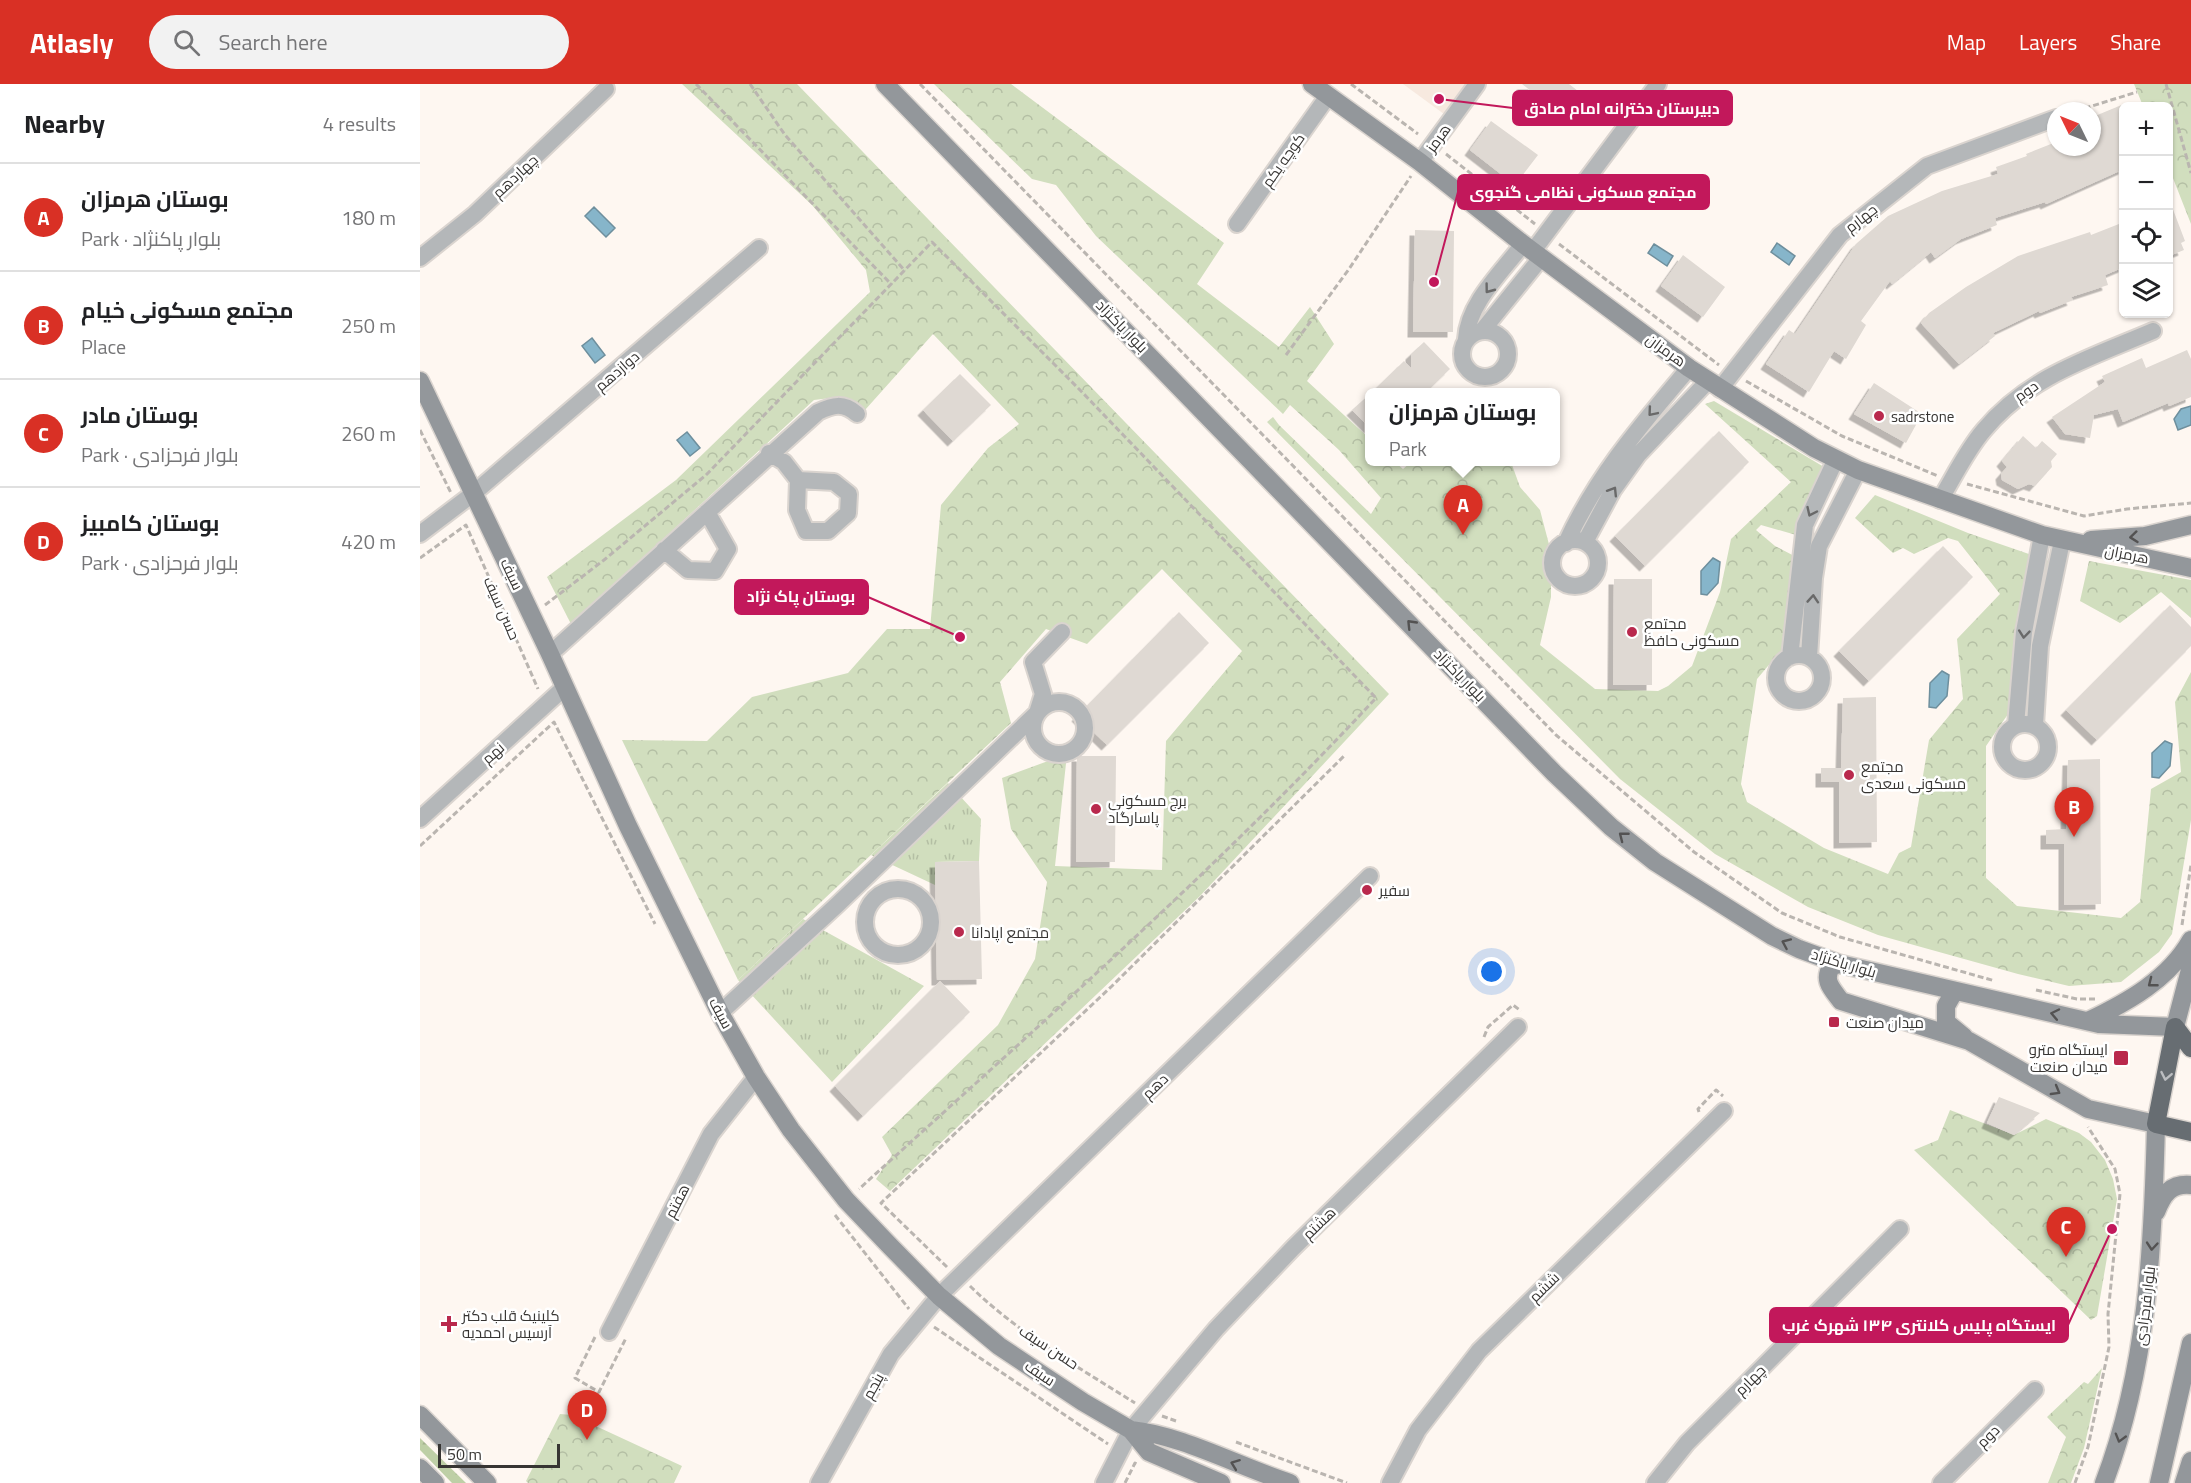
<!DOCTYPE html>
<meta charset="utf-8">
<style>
body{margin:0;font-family:"Titillium Web",Cairo,sans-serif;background:#f2f2f2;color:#202124}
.controls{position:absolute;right:18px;top:18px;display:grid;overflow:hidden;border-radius:9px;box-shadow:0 2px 4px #0004}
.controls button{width:54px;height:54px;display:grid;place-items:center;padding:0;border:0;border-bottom:2px solid #e0e0e0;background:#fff;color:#202124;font:30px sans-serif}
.compass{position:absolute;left:1627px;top:18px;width:54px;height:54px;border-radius:50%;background:#fff;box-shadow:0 2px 4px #0004;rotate:313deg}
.scale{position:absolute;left:18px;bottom:15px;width:122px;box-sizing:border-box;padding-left:6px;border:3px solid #373533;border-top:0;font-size:16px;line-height:21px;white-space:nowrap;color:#373533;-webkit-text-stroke:4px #fff;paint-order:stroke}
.you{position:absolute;left:1072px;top:888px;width:21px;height:21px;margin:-15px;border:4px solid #fff;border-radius:50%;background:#1a73e8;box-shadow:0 0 0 9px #1a73e833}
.badge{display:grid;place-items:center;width:39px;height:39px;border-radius:50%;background:#d93025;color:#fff;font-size:20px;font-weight:700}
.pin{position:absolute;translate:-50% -50px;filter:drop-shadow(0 2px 3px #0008)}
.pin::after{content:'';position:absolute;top:32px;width:21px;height:18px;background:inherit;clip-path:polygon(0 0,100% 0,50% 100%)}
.popup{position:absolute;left:945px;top:304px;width:195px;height:78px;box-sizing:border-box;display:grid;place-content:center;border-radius:9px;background:#fff;filter:drop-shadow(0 2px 4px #0005);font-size:20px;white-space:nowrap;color:#757577}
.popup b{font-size:22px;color:#202124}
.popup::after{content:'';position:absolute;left:50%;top:100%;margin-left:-12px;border:12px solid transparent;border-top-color:#fff}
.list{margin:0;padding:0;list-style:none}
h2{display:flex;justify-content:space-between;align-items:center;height:78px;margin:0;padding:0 24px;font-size:26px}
h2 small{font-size:20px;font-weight:400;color:#757577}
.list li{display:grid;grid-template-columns:39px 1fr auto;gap:18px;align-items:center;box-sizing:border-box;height:108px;padding:0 24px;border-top:2px solid #e0e0e0}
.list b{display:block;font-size:22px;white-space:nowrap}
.list p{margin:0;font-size:20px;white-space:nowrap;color:#757577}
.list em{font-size:20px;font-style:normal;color:#757577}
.icon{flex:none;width:33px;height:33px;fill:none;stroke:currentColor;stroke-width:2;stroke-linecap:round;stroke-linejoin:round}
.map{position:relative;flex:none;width:1771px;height:1399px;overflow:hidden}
header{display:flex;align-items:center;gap:36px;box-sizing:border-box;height:84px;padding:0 30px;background:#d93025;color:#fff}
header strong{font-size:28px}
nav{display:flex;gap:33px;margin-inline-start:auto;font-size:21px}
.search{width:420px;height:54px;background:#f2f2f2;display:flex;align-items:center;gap:15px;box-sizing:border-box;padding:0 21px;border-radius:33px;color:#757577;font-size:22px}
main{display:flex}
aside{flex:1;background:#fff}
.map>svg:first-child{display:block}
.built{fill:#f7e9df}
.grass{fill:url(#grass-tufts)}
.forest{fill:url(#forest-firs)}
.park{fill:url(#park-crowns)}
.water{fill:#86b5ca;stroke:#6e8f9d;stroke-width:1.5}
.building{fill:#dfd9d3;filter:url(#shadow)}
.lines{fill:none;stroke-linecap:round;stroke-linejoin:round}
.street-casing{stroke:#dad4cf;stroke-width:20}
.secondary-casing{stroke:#dad4cf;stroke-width:21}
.highway-casing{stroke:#dad4cf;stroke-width:21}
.path{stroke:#bab5b0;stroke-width:3;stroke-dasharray:6 3;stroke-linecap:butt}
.street{stroke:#b4b7b9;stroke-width:16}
.secondary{stroke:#93979b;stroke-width:18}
.highway{stroke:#676d72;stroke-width:18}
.oneway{stroke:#696969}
.oneway2{stroke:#535252}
.oneway3{stroke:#bbbdc0}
.poi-dot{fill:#b9294d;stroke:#fff;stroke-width:2}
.labels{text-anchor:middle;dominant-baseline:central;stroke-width:5;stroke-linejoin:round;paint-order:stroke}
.street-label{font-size:15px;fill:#373533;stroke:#fff}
.poi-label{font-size:15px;fill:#373533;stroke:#fff;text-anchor:start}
.leader{fill:none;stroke:#c2185b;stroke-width:2}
.callout-dot{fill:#c2185b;stroke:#fff;stroke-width:2}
.callout{fill:#c2185b;stroke:#c2185b;stroke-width:2}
.callout-label{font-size:16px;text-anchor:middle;font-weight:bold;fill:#fff}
</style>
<header>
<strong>Atlasly</strong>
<div class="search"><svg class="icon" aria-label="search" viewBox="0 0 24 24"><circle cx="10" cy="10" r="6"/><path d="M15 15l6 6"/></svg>Search here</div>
<nav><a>Map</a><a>Layers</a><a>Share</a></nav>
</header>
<main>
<aside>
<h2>Nearby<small>4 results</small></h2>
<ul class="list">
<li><span class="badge">A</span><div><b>بوستان هرمزان</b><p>Park · بلوار پاکنژاد</p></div><em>180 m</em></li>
<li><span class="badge">B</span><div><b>مجتمع مسکونی خیام</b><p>Place</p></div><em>250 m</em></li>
<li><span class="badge">C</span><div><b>بوستان مادر</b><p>Park · بلوار فرحزادی</p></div><em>260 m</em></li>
<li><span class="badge">D</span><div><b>بوستان کامبیز</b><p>Park · بلوار فرحزادی</p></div><em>420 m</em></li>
</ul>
</aside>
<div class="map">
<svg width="1771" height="1399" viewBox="0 0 1771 1399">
<defs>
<pattern id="grass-tufts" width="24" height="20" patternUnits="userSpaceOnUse" patternTransform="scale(1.5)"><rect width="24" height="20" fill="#d1debe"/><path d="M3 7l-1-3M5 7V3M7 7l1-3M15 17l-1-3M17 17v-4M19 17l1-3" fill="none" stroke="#b4bfa4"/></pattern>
<pattern id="forest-firs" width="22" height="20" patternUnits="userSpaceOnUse" patternTransform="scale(1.5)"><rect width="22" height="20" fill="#becfa6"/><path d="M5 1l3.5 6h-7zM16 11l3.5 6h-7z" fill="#a4b28f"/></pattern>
<pattern id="park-crowns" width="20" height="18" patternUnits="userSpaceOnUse" patternTransform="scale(1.5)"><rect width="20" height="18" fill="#d1debe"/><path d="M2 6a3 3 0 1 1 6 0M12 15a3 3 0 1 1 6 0" fill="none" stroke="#b4bfa4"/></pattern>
<filter id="shadow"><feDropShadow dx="-5.5" dy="5.5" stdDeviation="0" flood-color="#0004"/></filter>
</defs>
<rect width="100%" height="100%" fill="#fef7f1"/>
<path class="built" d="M983,0H1046L1024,30Z"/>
<path class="grass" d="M528,699L561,735L559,777L515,778V801L451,771Z
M383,835L504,902L412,998L318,896Z"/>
<path class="forest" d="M0,1354L46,1399H32L0,1366Z"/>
<path class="park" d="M262,0H377L969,610L780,812L470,1107L456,1095L472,1071L462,1053L578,941L615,875L627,798L591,745L582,694L647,670L635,782L742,786L746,657L822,567L742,485L667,560L626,545L580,598L591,639L318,896L202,656L287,657L332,613L428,589L467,545H510L521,421L568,364L599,340L513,250L445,326L419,313L394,316L151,540L127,493L256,396L450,208L446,186L392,121Z
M514,0H591L804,159L777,200L859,263L890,223L914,260L887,297L950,355V378H975L983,385L991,378H1091L1100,403L1120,426L1131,468V513L1120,561L1175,605L1238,607L1248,602L1272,582L1300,508L1311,455L1371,398L1285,320L1294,317L1414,389L1383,453L1341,441L1336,446L1355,462L1380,475L1370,556L1337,595L1321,700L1327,718L1404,764L1468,790L1479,769L1491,763L1509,656L1543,615L1537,555L1580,510L1538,457L1528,454L1494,470L1483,464L1473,469L1435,434L1455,411L1548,449L1632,478L1604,607L1566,662V794L1597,822L1701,834L1720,818L1731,705L1761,688L1755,618L1771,588V736L1752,850L1739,868L1701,898L1649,902L1598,890L1458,851L1388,823L1295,770L1200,695L847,338L853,333L859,341L951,430L961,414L919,366L870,321L863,330L676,152L636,101L612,95Z
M1714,0H1771V140L1749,84L1748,22H1723Z
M1669,477L1771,496V534L1741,508L1700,539L1660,517Z
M1530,1026L1594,1051L1626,1035L1659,1049L1671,1058L1685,1076L1693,1095L1697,1115L1677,1232L1671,1236L1494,1066L1518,1056Z
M1682,1284L1664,1364L1651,1399H1628L1646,1353L1627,1333L1664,1298L1668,1300Z
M140,1330L152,1331L262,1382L254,1399H108L106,1397Z"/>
<path class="water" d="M174,123L195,144L186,153L165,132Z
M1357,159L1375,172L1369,181L1351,168Z
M1234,160L1253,172L1247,182L1228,169Z
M172,254L185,271L175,279L162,262Z
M1771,322V341L1758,346L1754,335L1761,325Z
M267,348L280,364L270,372L257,356Z
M1293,474L1300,478L1298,499L1287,511L1281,510V487Z
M1522,587L1529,591L1527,612L1516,624L1509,623L1510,599Z
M1745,657L1752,660L1750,682L1739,694L1732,693V669Z"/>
<path class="building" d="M1102,0H1149L1158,7L1141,31Z
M1704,20V85L1626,120L1625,118L1575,134L1577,141L1541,155L1515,174L1511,168L1472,200L1470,197L1441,237L1446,241L1426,275L1414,267L1389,308L1346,280L1369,246L1375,250L1436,160L1468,132L1522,107L1578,90L1576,83L1607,72L1606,70L1636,58V63H1672V51L1681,48L1675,32Z
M1071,37L1118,71L1095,101L1050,66Z
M1749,115L1765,157L1761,159L1764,166L1749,172Z
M1704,138V183L1685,191L1688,201L1651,213L1653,216L1620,229L1619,227L1573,249L1575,252L1539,280L1501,239L1509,229L1546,203L1598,172L1670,148L1671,151Z
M995,146L1034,147L1033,248H993Z
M1263,171L1305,203L1283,233L1241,202Z
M1004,258L1030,285L1005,309H951L984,277L991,284V270Z
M1767,266L1771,275V313L1749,322L1748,319L1703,338L1698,325L1674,331L1670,354L1645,350L1632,333L1685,298L1682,292L1722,274L1726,284Z
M540,290L571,321L533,357L503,326Z
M1454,299L1502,330L1486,359L1434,330Z
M950,310V344L932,326Z
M1299,347L1329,378L1225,482L1195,452Z
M1603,352L1616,364L1622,357L1637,370L1631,377L1632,383L1615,402L1609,400L1598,405L1582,396L1581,390L1587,383L1582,377Z
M1523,462L1553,493L1449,597L1419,567Z
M1194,495H1232V601H1193Z
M1750,521L1771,543V562L1677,656L1646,626Z
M759,528L789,559L687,661L657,632Z
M1456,613L1457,758L1419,759V698H1401V684H1421L1423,614Z
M657,672H696L695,778H656Z
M1680,675L1681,820L1644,821V760H1626V746L1646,745L1648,676Z
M559,777L562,895L517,896L515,778Z
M520,897L550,928L443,1032L415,1002Z
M1579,1013L1620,1029L1594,1051L1567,1039Z"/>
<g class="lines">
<defs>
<path id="street" d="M1000,78L1057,0
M817,140L908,12
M1113,167L1238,0
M0,174L55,130L186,5
M1042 270a23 23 0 1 1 46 0a23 23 0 1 1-46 0Z
M1062,247L1121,174
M1046,255C1048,219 1082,188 1103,160
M1300,305L1420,151L1507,82L1636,34
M349,369L364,378L378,396L377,426L386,447H408L428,429L429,410L414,398L378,396
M1520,416C1534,393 1546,367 1564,346C1609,292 1670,274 1733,247
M0,450L54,409L339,164
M1132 479a23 23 0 1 1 46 0a23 23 0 1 1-46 0Z
M1165,458L1193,406L1218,371L1288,297
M1146,459C1177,391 1222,340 1269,284
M244,466L268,486L295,487L308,465L287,428
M130,570L398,328C413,321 423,318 437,330
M1356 594a23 23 0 1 1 46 0a23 23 0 1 1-46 0Z
M1370,573L1385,441L1416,375
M1389,573L1394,494L1399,462L1438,386
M613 644a26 26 0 1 1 52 0a26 26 0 1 1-52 0Z
M1582 663a23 23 0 1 1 46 0a23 23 0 1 1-46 0Z
M1596,641L1604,548L1622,451
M1615,641L1620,562L1642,457
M0,735L145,603
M445 838a33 33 0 1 1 66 0a33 33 0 1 1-66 0Z
M300,929L417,821L617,629L623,610L613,578L642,548
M189,1248L291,1050L336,993
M399,1399L471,1270L519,1212L950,792
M684,1399L711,1346L796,1245L873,1164L1098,943
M970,1399L998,1346L1059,1267L1304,1027
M1235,1399L1267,1359L1480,1145
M1521,1399L1615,1306"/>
<path id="secondary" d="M465,0L1134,689L1191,743L1235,778L1352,852L1379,865L1420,880L1679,940L1755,943L1771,882
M892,0L1000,78L1103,160L1269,284L1394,364L1438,386L1622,451L1771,484
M0,297L130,570L208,742L300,929L336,993L371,1046L426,1116L470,1162L519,1212L579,1262L663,1318L711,1346L729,1368L801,1399
M1671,456L1725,452L1771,441
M1420,880L1412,882C1402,896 1412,905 1421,917L1549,957L1668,1025L1736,1040C1733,1163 1728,1283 1684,1399
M1534,908L1526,922V938L1544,953
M1668,937C1708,918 1749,895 1771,856
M1736,1128C1743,1110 1751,1099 1771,1101
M0,1331L67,1399
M711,1346C761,1351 820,1383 870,1399
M0,1384L15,1399
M1739,1399L1771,1259
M1764,1399L1771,1377"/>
<path id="highway" d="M1755,943L1736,1040L1771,1048
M1755,943L1771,964"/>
</defs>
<use href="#street" class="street-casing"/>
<use href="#secondary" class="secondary-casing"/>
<use href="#highway" class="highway-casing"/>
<path class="path" d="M276,0L472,201
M330,0L365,51L485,187
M500,0L1136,651L1274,768L1362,829L1420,853L1575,897
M931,0L998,50
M1746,0L1771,89
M1656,27L1717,8
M1026,70L1115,140
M1139,160L1299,281
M866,271L929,185L991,92
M1326,297L1422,352L1518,392
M0,346L31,409
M1547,400L1664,432L1707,425L1771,419
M0,474L46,441L118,605
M125,521L184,476L286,391L512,158L660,306L956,614C794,788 615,945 439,1105
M0,762L134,638L235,840
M1762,841L1771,781
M1616,906L1657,915H1675
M1064,953L1068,943L1093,921L1101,927
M1279,1028L1278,1025L1296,1006L1303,1012
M415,1131L489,1225
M527,1183L461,1119L692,902L924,672
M550,1202C598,1249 658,1283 715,1319
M514,1243L688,1360
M175,1253L155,1294L179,1308L206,1254
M742,1332L756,1337
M816,1358L927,1399
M705,1399L715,1379L717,1380
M1655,1399L1668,1363L1689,1263L1688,1230L1700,1110L1695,1085L1668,1043"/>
<use href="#street" class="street"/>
<use href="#secondary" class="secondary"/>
<use href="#highway" class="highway"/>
</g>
<defs><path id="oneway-chevron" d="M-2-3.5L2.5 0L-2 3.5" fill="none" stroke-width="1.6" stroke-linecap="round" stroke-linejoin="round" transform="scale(1.5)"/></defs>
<g class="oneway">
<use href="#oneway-chevron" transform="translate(1069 205) rotate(127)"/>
<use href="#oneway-chevron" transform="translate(1232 328) rotate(130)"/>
<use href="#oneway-chevron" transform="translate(1193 407) rotate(-58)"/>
<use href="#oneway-chevron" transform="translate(1391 428) rotate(115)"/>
<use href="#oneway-chevron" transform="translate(1393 515) rotate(-86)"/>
<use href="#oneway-chevron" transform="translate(1604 550) rotate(96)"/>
</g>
<g class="oneway2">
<use href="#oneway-chevron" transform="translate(1714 453) rotate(174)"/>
<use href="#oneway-chevron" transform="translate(991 540) rotate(-134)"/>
<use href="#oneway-chevron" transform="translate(1203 752) rotate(-142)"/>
<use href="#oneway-chevron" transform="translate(1366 859) rotate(-156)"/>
<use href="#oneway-chevron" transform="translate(1732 899) rotate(142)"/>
<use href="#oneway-chevron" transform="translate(1635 930) rotate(-168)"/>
<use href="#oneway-chevron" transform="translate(1636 1007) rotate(30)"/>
<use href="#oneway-chevron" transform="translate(1732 1162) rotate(95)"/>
<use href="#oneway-chevron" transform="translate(1700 1354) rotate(106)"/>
<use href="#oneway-chevron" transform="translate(815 1380) rotate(-159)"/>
</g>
<use class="oneway3" href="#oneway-chevron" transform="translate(1746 992) rotate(101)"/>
<g class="poi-dot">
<circle cx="1459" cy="332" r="6"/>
<circle cx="1212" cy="548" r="6"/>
<circle cx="1429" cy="691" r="6"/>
<circle cx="676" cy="725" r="6"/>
<circle cx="947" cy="806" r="6"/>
<circle cx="539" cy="848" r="6"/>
<rect x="1408" y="932" width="12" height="12" rx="3"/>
<rect x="1693" y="966" width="16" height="16" rx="3"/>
<path d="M26 1231h6v6h6v6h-6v6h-6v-6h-6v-6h6z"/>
</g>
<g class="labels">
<g class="street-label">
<text transform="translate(1018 54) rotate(-54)">هرمز</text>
<text transform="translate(863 76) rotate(-55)">کوچه یکم</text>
<text transform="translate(95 92) rotate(-43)">چهاردهم</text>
<text transform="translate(1441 134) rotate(-38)">چهارم</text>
<text transform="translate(702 242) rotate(46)">بلوار پاکنژاد</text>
<text transform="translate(1246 266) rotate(36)">هرمزان</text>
<text transform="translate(197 287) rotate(-41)">دوازدهم</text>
<text transform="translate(1606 307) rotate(-35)">دوم</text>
<text transform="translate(1707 470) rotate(11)">هرمزان</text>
<text transform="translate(92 490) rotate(65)">سیف</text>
<text transform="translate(82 524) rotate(66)">حسن سیف</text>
<text transform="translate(1040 591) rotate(46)">بلوار پاکنژاد</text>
<text transform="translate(73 669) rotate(-42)">نهم</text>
<text transform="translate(1424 879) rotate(17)">بلوار پاکنژاد</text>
<text transform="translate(301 929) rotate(62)">سیف</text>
<text transform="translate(735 1002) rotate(-44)">دهم</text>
<text transform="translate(257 1117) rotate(-63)">هفتم</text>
<text transform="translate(899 1139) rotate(-44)">هشتم</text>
<text transform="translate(1124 1203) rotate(-44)">ششم</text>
<text transform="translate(1725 1222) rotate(-83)">بلوار فرحزادی</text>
<text transform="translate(629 1263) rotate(33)">حسن سیف</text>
<text transform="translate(620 1289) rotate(34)">سیف</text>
<text transform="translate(1330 1296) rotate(-45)">چهارم</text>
<text transform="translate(453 1302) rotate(-61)">پنجم</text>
<text transform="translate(1568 1352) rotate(-45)">دوم</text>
</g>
<g class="poi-label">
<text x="1471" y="332">sadrstone</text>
<text x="1224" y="539">مجتمع<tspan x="1224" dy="17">مسکونی حافظ</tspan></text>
<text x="1441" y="682">مجتمع<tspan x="1441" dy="17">مسکونی سعدی</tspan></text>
<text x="688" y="716">برج مسکونی<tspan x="688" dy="17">پاسارگاد</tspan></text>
<text x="959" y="806">سفیر</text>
<text x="551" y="848">مجتمع اپادانا</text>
<text x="1426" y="938">میدان صنعت</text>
<text x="1688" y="965" text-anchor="end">ایستگاه مترو<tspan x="1688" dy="17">میدان صنعت</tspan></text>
<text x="42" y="1231">کلینیک قلب دکتر<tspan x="42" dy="17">آرسیس احمدیه</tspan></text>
</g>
</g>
<path class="leader" d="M1019 15L1093 24M1014 198L1038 108M540 553L448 513M1692 1145L1648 1241"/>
<g class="callout-dot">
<circle cx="1019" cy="15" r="6"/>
<circle cx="1014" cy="198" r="6"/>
<circle cx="540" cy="553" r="6"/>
<circle cx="1692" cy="1145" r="6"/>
</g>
<g class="callout">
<rect x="1093" y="7" width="219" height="34" rx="6"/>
<rect x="1038" y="91" width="251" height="34" rx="6"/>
<rect x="315" y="496" width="133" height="34" rx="6"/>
<rect x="1350" y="1224" width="298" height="34" rx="6"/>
</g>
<g class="callout-label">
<text x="1202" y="30">دبیرستان دخترانه امام صادق</text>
<text x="1163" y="114">مجتمع مسکونی نظامی گنجوی</text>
<text x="381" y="518">بوستان پاک نژاد</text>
<text x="1499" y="1247">ایستگاه پلیس کلانتری ۱۳۴ شهرک غرب</text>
</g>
</svg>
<div class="controls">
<button>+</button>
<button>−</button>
<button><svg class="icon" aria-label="locate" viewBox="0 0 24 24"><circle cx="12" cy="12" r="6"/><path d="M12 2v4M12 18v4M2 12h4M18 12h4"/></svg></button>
<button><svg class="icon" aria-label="layers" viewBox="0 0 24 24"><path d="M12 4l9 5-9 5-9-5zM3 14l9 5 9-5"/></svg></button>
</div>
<svg class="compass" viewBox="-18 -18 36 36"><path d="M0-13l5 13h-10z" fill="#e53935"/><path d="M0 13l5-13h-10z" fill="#757577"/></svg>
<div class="scale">50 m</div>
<div class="you"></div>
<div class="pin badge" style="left:1043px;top:451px">A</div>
<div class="popup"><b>بوستان هرمزان</b>Park</div>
<div class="pin badge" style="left:1654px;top:753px">B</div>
<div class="pin badge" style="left:1646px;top:1173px">C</div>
<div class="pin badge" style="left:167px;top:1356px">D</div>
</div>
</main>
